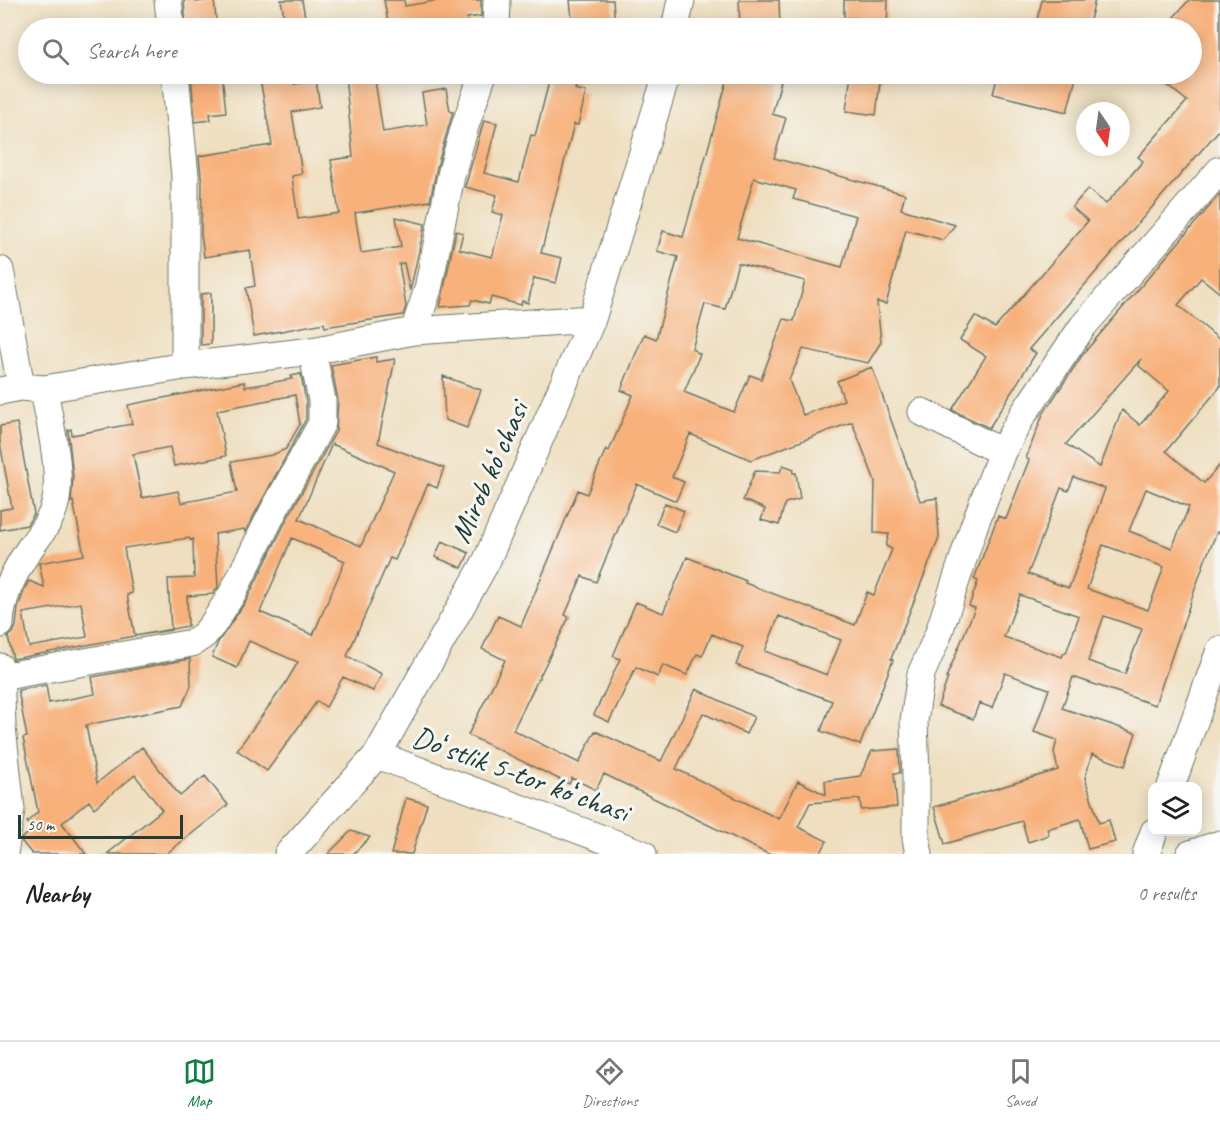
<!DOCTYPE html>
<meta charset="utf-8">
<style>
body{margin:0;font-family:Caveat,sans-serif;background:#f6f6f6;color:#222}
.controls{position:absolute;right:18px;bottom:18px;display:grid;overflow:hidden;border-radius:12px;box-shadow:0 3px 15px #0003}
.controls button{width:54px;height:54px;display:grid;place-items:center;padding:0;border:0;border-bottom:2px solid #e0e0e0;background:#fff;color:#222;font:30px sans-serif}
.compass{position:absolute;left:1076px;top:102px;width:54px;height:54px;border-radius:50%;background:#fff;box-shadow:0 3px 15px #0003;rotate:167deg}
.scale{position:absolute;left:18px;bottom:15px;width:165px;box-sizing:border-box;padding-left:6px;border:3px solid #1f3d34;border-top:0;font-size:16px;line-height:21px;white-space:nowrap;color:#1f3d34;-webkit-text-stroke:4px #f6f6f2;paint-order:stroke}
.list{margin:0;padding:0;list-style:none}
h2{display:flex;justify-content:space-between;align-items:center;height:78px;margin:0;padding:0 24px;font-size:26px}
h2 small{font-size:20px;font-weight:400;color:#767676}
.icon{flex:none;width:33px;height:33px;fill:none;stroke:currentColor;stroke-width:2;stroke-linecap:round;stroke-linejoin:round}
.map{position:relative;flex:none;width:1220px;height:854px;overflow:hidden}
.search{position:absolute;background:#fff;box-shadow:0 3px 15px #0003;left:18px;right:18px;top:18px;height:66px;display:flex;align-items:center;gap:15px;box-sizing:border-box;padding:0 21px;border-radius:33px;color:#767676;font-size:22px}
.sheet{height:186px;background:#fff}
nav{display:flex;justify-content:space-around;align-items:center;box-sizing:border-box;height:84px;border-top:2px solid #e0e0e0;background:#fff;font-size:16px;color:#767676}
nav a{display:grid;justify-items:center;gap:3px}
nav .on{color:#0b8043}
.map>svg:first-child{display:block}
.building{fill:#f8b17a;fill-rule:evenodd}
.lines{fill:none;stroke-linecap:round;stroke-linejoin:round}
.minor-casing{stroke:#687665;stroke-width:29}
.minor{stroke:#fff;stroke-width:27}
.labels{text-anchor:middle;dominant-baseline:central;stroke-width:6;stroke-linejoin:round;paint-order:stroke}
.street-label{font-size:30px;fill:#1f3d34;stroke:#f6f6f2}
</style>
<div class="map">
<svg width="1220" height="854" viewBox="0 0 1220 854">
<rect width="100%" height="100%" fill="#f6f6f2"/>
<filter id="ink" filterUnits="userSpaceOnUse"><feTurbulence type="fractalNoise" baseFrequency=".0167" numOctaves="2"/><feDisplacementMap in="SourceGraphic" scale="12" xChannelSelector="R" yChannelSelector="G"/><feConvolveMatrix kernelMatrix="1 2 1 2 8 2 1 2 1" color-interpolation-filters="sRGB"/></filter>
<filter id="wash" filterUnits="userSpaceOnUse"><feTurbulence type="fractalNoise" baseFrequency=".008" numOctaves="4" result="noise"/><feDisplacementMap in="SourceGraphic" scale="24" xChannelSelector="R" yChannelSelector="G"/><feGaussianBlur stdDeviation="1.35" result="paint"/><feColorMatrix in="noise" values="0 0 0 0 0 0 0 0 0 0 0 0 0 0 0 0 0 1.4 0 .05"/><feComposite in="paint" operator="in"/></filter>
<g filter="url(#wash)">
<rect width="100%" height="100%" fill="#efdfc0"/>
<g id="blocks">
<path class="building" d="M184,0H196V2L214,0L217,28H186Z
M281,0H302L307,28H286Z
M384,0H404L405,6L441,0H481V16L467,18L469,28H389Z
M570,0H613L615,28H573Z
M739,0H779L780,28H740Z
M844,0H888L887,28H857L859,18H844Z
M1042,0H1095L1088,28H1035Z
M1189,0H1220V129L1029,349L1036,353L989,428L952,410L986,356L960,340L975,316L995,328L1088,221L1072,207L1088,189L1106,204L1143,161L1138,157L1187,101L1154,74H1191V28H1164Z
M191,74H222L226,112L210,114L211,120L195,122Z
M259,74H293L294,84L316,80L320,107L292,112L302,174L292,176L298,219L339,213L331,160L353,157L345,74H374L383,132L427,125L422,93L446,89L450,111L453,112L437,167L430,201L355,213L361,253L401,247L396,217L425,224L410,291L404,263L399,264L406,306L403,315L325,327L324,323L254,336L246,288L255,286L250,250L204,257L201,234L202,185L199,156L272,145Z
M551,74H579L575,89L586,92L578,125L574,124L541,253L562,258L556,283L534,278L528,303L522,301L521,305L491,297L489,304L472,300L470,305L440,307L456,231L463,233L459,249L492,257L503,215L492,212L497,195L465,187L484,120L497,123L484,173L519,182L531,135L535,136Z
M729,74H783L772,114L786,118L774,158L905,194L901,209L955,225L943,240L906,230L886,304L877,302L881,342L868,363L803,349L789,380L803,415L844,400L837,381L872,367L920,501L937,498L939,538L891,659L893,660L860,745L821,731L832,701L736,665L743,647L712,634L702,656L697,654L687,675L663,665L658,677L636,667L609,722L594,715L620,659L613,656L636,602L663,613L687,557L746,581L745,583L855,625L867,592L874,595L892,549L886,546L889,534L874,533L875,481L852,422L751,460L690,434L672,477L684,482L676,501L637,484L596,582L582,576L565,615L569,617L513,730L579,763L595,731L661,761L696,689L754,717L746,734L703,713L676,769L779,819L798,781L826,795L825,781L860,776L872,751L899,749L900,773H894L897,807L861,810L860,799L810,803L798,827L827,841L820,854H768L604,774L596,790L572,778L569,784L468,735L505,660L482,649L498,616L521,626L578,490L587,494L606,449L609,451L633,395L621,390L644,334L656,339L678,257L657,251L663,231L683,237ZM754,178L796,190L793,199L856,216L842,267L737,238ZM738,263L805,281L794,321L784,319L761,379L750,375L734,412L684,392L700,354L692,349L705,304L725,309ZM779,616L841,640L827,675L765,651Z
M851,74H881L876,115L846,111Z
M998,74H1077L1067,112L993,94Z
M1220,194V293L1201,278L1178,305L1220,340V387L1166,451L1204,483L1220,465V533L1217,532L1205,560L1155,705L1073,677L1062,708L1136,733L1125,766L1092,754L1085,778L1099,823L1109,820L1115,842L1088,849L1080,819L1047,829L1049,835L1028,842L1022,821L945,844L934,807L1058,770L1054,752L1057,740L1034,732L1049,689L1005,673L992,708L979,703L973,719L938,706L948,678H946L975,608L969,606L978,581L974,579L998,516L1006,519L1029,460L1026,458L1043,414L1083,354ZM1141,359L1139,366L1169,391L1140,425L1122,410L1100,467L1066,444ZM1074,477L1105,489L1069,588L1028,574L1061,488L1068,491ZM1146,489L1189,507L1172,548L1129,531ZM1103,545L1164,567L1148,610L1087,589ZM1020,595L1079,616L1066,653H1064L1062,657L1004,637ZM1104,616L1142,629L1125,674L1088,661Z
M211,293V344L201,345V294Z
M376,357V362L395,359L378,443L444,468L437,488L428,484L395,560L390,558L347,656L382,674L373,691L343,677L326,707L317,701L267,771L237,750L285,684L298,662L249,641L237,668L212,657L218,642L246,601L287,519L336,431L338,400L331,365ZM332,444L394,471L361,546L299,519ZM292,538L345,561L313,635L260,612Z
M301,374L306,402V419L245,532L244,529L215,534L218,587L213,594L187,596L188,626L13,659L8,637L13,633L16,626L18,608L24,590L29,581L44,587L39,563L84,555L73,501L71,502L73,477L68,430L71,429L72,435L132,424L128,405L244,382L245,387L292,379L291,376ZM295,395L300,424L286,449L272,455L231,462L237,492L181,503L178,491L142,498L133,454L170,447L174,466L226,456L217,410ZM189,538L190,540L193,539L194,578L168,579L171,630L135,636L127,595L132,593L124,548ZM81,603L87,637L29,647L23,613Z
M443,376L481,390L467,428L445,420Z
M17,423L34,514L27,525L0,530V510L12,508L0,443V426Z
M783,465L794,469L793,473H796L800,499L785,503L779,525L761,520L765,509L743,500L755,471L780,472Z
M665,503L684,511L675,532L656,524Z
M442,541L469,553L462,568L435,557Z
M190,659L191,686L182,706L86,725L97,783L142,747L180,796L205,776L228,805L166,854H107L162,810L135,775L94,808L89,801L62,823L86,854H32L22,842V838L33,830L27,822L38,812L23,738L27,737L18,690L46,685L49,703L95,694L92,677Z
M406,798L427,804L412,854H391Z
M351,831L370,837L353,854H328Z"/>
</g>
</g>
<g filter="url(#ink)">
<use href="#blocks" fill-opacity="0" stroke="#687665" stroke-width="1.5"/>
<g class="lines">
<defs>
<path id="minor" d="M168,0L171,28
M496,28L497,0
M675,28L681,0
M175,74L185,176V366
M0,270L21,387L0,391
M414,331L428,289L452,171L465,126L483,74
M21,387L44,389L185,366L312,351L414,331L592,319
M922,412L1002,452
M0,624C1,597 15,570 30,548C40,534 51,521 55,504C63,474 49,420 44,389
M0,667L2,727L11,809L4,854
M0,677L192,643L204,635L213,624L232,594L273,512L322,423V400L312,351
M377,755L643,854
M1171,786L1220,650
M288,854L377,755L486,562L592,319L667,74
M919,854L916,838V775L914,721L921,674L938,635L974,526L1002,452L1022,416L1083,326L1220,170
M1146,854L1154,832
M1190,854L1220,844"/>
</defs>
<use href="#minor" class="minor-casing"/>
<use href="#minor" class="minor"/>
</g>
</g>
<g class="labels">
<g class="street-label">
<text transform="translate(489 472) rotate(-66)">Mirob koʻchasi</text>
<text transform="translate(521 774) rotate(20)">Doʻstlik 5-tor koʻchasi</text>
</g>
</g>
</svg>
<div class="controls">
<button><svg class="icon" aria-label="layers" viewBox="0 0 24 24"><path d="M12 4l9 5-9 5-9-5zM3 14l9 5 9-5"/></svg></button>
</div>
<svg class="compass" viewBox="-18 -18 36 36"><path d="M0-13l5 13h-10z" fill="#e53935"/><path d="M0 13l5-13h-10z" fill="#767676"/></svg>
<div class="scale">50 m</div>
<div class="search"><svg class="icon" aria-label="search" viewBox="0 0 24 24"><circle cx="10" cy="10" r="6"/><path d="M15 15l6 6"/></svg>Search here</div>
</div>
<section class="sheet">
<h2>Nearby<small>0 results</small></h2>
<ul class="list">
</ul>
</section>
<nav>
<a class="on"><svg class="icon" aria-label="map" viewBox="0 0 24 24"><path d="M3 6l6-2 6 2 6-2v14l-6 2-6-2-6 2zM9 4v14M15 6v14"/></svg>Map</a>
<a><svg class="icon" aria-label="directions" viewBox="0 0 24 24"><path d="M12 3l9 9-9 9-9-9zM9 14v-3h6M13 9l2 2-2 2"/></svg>Directions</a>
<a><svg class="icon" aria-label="saved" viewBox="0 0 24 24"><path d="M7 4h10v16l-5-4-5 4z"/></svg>Saved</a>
</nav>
